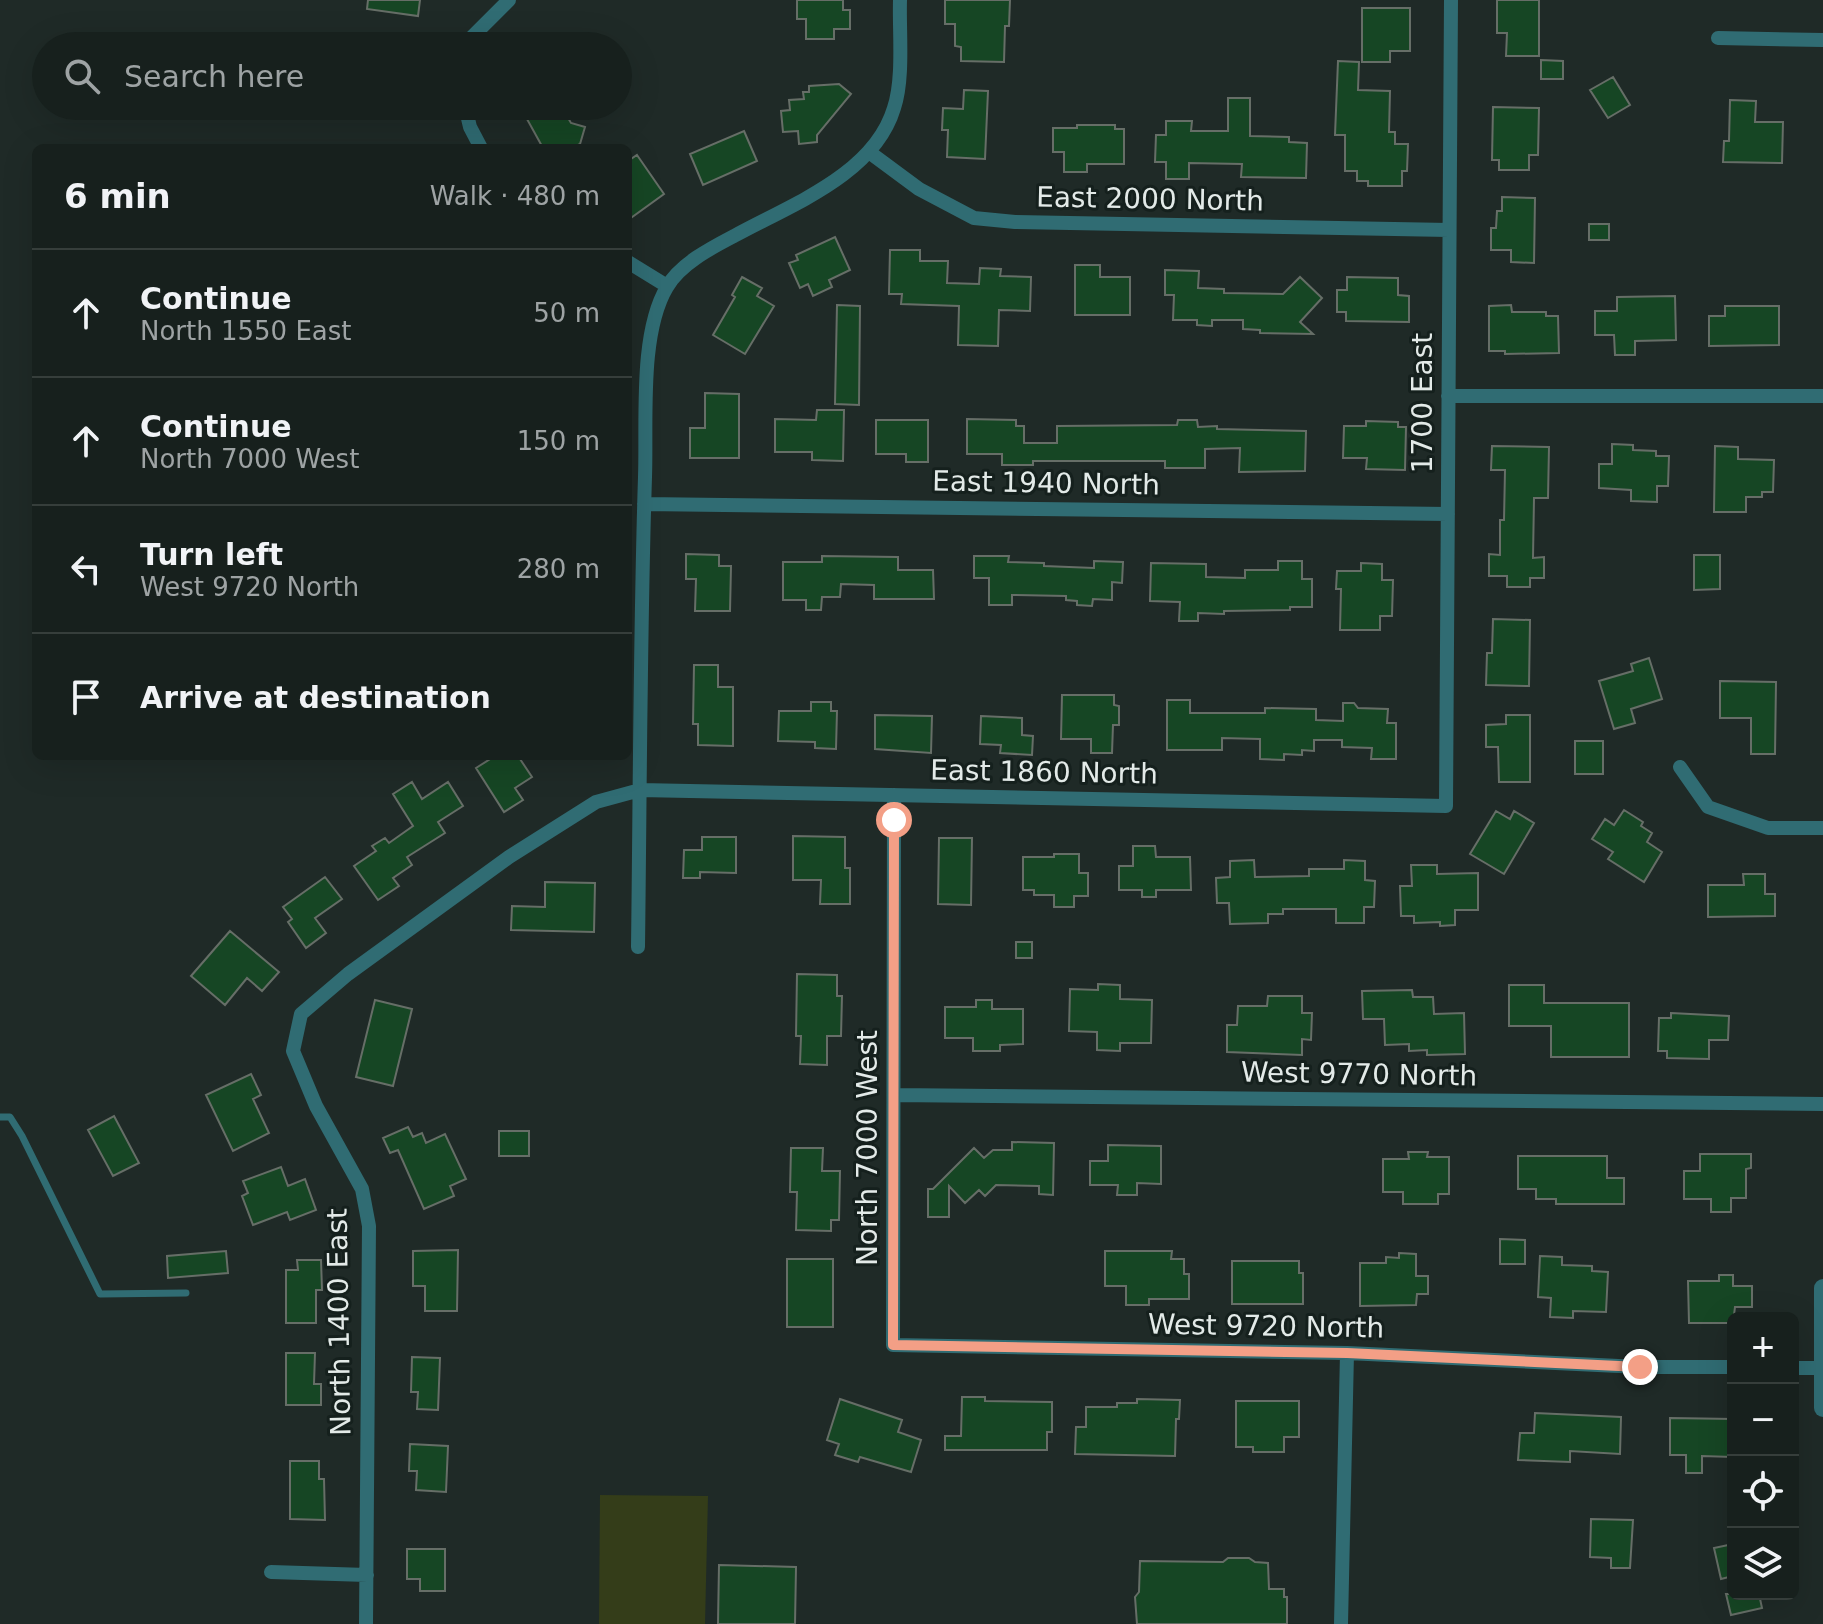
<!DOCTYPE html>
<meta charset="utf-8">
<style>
body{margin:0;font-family:"DejaVu Sans",sans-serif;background:#242d2a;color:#f1f3f6}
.controls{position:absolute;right:24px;bottom:24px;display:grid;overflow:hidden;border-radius:12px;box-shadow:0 8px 32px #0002}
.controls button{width:72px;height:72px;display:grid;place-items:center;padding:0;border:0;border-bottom:2px solid #363e3b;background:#17201d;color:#f1f3f6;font:40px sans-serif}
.stop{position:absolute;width:24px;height:24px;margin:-18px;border:6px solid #f39f86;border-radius:50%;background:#fff}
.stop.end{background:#f39f86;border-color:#fff;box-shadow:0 2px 8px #0008}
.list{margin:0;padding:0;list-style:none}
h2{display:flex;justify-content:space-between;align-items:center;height:104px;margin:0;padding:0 32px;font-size:34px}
h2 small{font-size:26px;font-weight:400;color:#9ea3a4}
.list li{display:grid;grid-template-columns:52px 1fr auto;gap:24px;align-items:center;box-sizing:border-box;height:128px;padding:0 32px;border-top:2px solid #363e3b}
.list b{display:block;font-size:30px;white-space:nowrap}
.list p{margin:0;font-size:26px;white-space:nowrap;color:#9ea3a4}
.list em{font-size:26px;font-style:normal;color:#9ea3a4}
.icon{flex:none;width:44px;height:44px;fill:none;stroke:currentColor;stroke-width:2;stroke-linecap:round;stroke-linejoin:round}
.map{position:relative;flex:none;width:1823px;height:1624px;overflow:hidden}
.search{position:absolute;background:#17201d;box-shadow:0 8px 32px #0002;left:32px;top:32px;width:600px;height:88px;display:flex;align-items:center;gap:20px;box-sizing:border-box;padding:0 28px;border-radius:44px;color:#9ea3a4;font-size:30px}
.panel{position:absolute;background:#17201d;box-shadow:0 8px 32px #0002;left:32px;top:144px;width:600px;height:616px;border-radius:12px}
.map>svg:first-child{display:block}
.green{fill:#343d19}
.building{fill:#164624;stroke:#666e67;stroke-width:2}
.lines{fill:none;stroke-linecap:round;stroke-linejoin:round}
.service{stroke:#306c73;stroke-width:7}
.minor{stroke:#306c73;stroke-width:14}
.tertiary{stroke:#306c73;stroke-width:18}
.route{stroke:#f39f86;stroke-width:10}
.labels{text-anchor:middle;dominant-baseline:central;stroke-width:6;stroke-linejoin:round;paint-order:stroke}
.street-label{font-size:28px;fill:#e3eae8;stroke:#15201d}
</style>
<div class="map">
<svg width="1823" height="1624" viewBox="0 0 1823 1624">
<rect width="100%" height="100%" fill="#1f2a27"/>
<path class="green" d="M600,1495L708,1496L705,1624H599Z"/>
<path class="building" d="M368,0H420L418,16L367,9Z
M797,0H843V10H850V29H834V39H806V19H797Z
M945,0H1010L1009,26H1005L1004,62L961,61V47L955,46V24H945Z
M1497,0H1539V56H1506L1507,33H1497Z
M1362,8H1410V51H1390V62H1362Z
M1541,60L1563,61V79H1541Z
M1338,61L1359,62L1358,90L1390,91L1389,132H1395V144H1408L1407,171H1402V186H1368V181H1357V171H1345V135H1335Z
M1613,77L1630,105L1608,118L1590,90Z
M839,84L851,94L817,135V142L799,144L798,131L783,132L781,111L790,110L789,100L804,99L803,92H809V86Z
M964,90L988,91L985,159L947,157L948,130H942L943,108L963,109Z
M1228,98H1250V136L1289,137V142L1307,143L1306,178L1241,177L1242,164L1189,163V179H1166V162H1155L1156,135H1166V121H1192L1191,131H1228Z
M1730,100L1756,101L1755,122H1783L1782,163L1723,162L1724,141H1729Z
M530,106H561L571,123L585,127L580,144L572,148H543L522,110Z
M1493,107L1539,108L1538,155H1529V170H1499V160H1492Z
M1077,125H1115V129H1124V164H1087V172H1064V152H1053V128H1077Z
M744,131L757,161L703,185L690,154Z
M637,155L664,194L628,220V161Z
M1502,197L1535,198L1534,263L1511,262V250H1491V228H1496L1497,211H1502Z
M1589,224H1609V240H1589Z
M835,237L850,270L829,280L832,287L813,296L808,284L800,288L789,263L798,260L796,255Z
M890,250H920V261H948L947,283L979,284L980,268L1001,269L1000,276L1031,277L1030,311L999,310L998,346L958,345L959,306L901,304L902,294H889Z
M1075,265H1100V277H1130V315H1075Z
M1165,270L1199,271L1198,288L1224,289V293L1283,294L1300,277L1322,298L1300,322L1313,334L1260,333V330L1243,329V320H1212V326L1197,325V320H1173L1174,295H1165Z
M742,277L762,288L757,296L774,306L745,354L713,335L735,297L732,295Z
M1347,277L1398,278V295L1409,296V322L1346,321V312H1337V290H1347Z
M1675,296L1676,340L1635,341V355H1615L1614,335H1595V311H1617V297Z
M837,305L860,306L859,405L835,404Z
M1511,305L1512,312H1546V316H1558L1559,353L1505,354V351H1489V306Z
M1725,306H1779V345L1709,346V316H1725Z
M705,393L739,394V458H690V428H705Z
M817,410H844L843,461L812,460V452H775V419L816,420Z
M967,419L1016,420V426H1024V443H1057V426L1177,425L1178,420H1197L1198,427L1217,426V429L1306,431L1305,471L1239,472L1240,448L1205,449V468H1165V461H1033V465H1002V454H967Z
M876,420H928V462H906V454H876Z
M1366,421L1398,422V427H1406L1405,470L1366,469L1367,458H1343L1344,426H1366Z
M1612,444L1633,445V450L1656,451V456H1669L1668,486H1657V502L1631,501V490L1599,488V464H1612Z
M1492,446L1549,447L1548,498H1534L1533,558L1544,557V578H1530V587H1507V576H1489V554L1500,555V520H1504L1505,470H1491Z
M1715,446L1738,447V459L1774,460L1773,492H1762V497H1746V512H1714Z
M686,554L719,555V566H731L730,611H695L696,579H686Z
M1694,555H1720V589L1694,590Z
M822,556L898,557V570H933L934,599H874V585L841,584L840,597H822L821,610H806V600H783V562H822Z
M974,556H1009L1008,562L1044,563V566L1094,568V561L1123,562L1122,583L1112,582V600L1093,599L1092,606L1077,605V601L1066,600V596L1012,595V605H989V578H974Z
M1278,561H1302V579H1312V607H1290V610L1224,611V614L1198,613V621H1179L1180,602L1150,601L1151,563L1206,564V577L1245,578V570H1278Z
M1361,563L1382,564V580H1393L1392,616H1380V630H1340L1341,589H1336L1337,571H1361Z
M1493,619L1530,620L1529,686L1486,685L1487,653H1492Z
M1649,658L1662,699L1631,709L1635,723L1614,729L1599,681L1633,671L1631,664Z
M694,665H718V687H733V746L698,745V724H693Z
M1720,681L1776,682L1775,754H1751V718H1720Z
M1062,695H1114V705L1119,706V725H1113L1112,753H1091V739H1061Z
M1167,700H1190V713H1265V708L1316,709V720L1343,721V703H1354L1358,708L1388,709L1387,723H1396V759H1371L1372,748L1342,747V740H1314V751L1302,750V755L1284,754V760L1260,759V739L1222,738V750H1167Z
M811,702H831V711H837L836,749L815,748V742L778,741L779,711H811Z
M875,715L932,716L931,753L875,749Z
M1506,715H1530V782H1499L1498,747H1486V725L1506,724Z
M981,716L1022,718V735L1033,736L1032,755L1000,753L1001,745L980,744Z
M1575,741H1603V774H1575Z
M495,756H518L532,777L515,788L523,800L504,812L476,768Z
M412,782L422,799L448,782L463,806L438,822L445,833L407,857L412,865L393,878L399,886L378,900L354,866L376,851L372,846L385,838L389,843L413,826L393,794Z
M1624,810L1643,822L1641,826L1652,833L1647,842L1662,852L1644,882L1608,859L1613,852L1592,839L1605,819L1614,825Z
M1496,811L1510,819L1514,811L1534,823L1504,874L1470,854Z
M793,836L845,837V868H850V904H820L821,880H793Z
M702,837H736V873L700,872V878H683L684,850H702Z
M939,838H972L971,905L938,904Z
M1133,846H1155L1156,857H1190L1191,890H1156V897H1142V890H1119V866H1133Z
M1054,854H1079V873H1088V896H1074V907H1054V895H1034V890H1023V857H1054Z
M1254,860L1255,877L1309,876V869H1344V860L1365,861V880L1375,881L1374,907H1364V923H1336V909H1283V914H1268V923L1230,924L1229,903H1217L1216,878L1230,877V861Z
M1411,865H1437V874L1478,873V910H1455V925L1440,926V922L1414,923V916H1401L1400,886H1412Z
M1743,874H1765V894H1775V916L1708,917V885H1744Z
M325,877L342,899L315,918L326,933L306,948L288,922L292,919L283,907Z
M545,882L595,883L594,932L511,930L512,906L545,907Z
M230,931L279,972L262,991L247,978L225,1005L191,976Z
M1016,942H1032V958H1016Z
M797,974L837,975V996H842L841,1036H827V1065L800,1064L801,1036H796Z
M1098,984L1120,985V999L1152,1000L1151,1043H1120V1051L1097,1050V1032L1069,1031L1070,989L1098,990Z
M1509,985H1544V1003H1629V1057H1551V1026H1509Z
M1412,990L1413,997H1433L1434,1014L1464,1013L1465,1054L1427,1055V1050L1409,1051V1044L1385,1045L1384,1019H1363L1362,991Z
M1268,996H1302V1013H1312L1311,1040L1302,1039V1055L1227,1052V1025H1237L1238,1006H1267Z
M375,1000L412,1009L393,1086L356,1077Z
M976,1000H992V1009H1023V1044L1000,1045V1051H973V1038H945V1007H976Z
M1671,1013L1729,1016L1728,1040H1709V1059L1667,1058V1051H1658L1659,1018H1671Z
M251,1074L261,1095L253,1099L269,1133L233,1151L206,1095Z
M114,1116L139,1163L113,1176L88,1130Z
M408,1127L413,1137L422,1133L426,1143L445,1134L466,1179L450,1186L454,1196L424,1209L398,1150L390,1153L383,1138Z
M499,1131H529V1156H499Z
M1012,1142L1054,1143L1053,1195L1039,1194V1186L996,1185L985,1196L979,1190L965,1203L949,1186V1217H928V1189H933L974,1148L984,1158L993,1150H1012Z
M1108,1145L1161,1146V1184L1137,1183V1195H1117L1118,1185H1090V1161H1108Z
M791,1148H823L822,1171H840L839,1220H831V1231L796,1230L797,1192H790Z
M1408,1152H1428L1427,1157H1449V1194H1438V1204H1403V1192H1383V1159H1409Z
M1700,1154H1751V1168L1746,1169V1198H1731V1212H1711V1199H1684V1171H1700Z
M1518,1156H1607V1178H1624V1204H1556V1199H1536V1189H1518Z
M281,1167L288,1186L305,1179L316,1210L290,1220L287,1212L253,1225L242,1196L248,1193L243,1181Z
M1500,1239L1525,1240V1264H1500Z
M458,1250L457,1311H425V1286H413V1251Z
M226,1251L228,1273L168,1278L167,1256Z
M1105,1251H1172L1171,1259H1184V1274H1189V1299H1149V1305H1126V1286H1105Z
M1399,1253L1416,1254V1276H1428V1294H1417L1416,1305L1360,1306V1263H1386V1257L1399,1258Z
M1540,1256L1562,1257V1265L1592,1266V1271L1608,1272L1606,1312L1573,1311V1318L1550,1317L1551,1298L1538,1297Z
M787,1259H833V1327H787Z
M297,1260H321L322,1290H316V1323H286V1270H298Z
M1232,1261H1299V1273H1303V1304H1232Z
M1719,1275H1733V1286H1752V1307H1735L1733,1323H1689L1688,1281H1719Z
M286,1353H315L314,1384H321V1405H286Z
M412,1357L440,1358L438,1410L417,1409L418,1392H411Z
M962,1397H985V1401L1052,1402V1432H1047V1450H945V1436H961Z
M840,1399L902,1420L898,1432L921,1440L911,1472L860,1457L858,1462L835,1455L839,1444L827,1440Z
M1137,1399L1180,1400L1179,1419H1176L1175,1456L1075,1454L1076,1427H1086V1407H1117V1403H1137Z
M1236,1401H1299V1437H1284V1452H1253V1447H1236Z
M1535,1413L1621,1417L1620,1454L1570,1451V1462L1518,1460L1520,1433H1534Z
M1670,1418L1733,1419V1457L1702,1456V1473H1686V1455H1670Z
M410,1444L448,1446L446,1492L416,1490L417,1471H409Z
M290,1461H319V1479H324L325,1520L290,1519Z
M1591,1519L1633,1520L1630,1568H1611V1558L1590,1557Z
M1733,1544V1576L1721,1579L1714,1548Z
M407,1549H445V1591H420V1579H407Z
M1228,1558H1249L1255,1562L1268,1563L1269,1589H1284V1597H1287V1624H1137L1135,1597L1139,1592L1140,1561L1223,1562Z
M719,1565L796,1567L795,1624H718Z
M1726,1594H1759L1762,1608L1731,1615Z"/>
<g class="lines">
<path class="service" d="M0,1117H10L22,1136L100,1294L186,1293"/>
<path class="minor" d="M1718,38L1823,40
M468,46L472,37L509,0
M465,106L470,127L481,148
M869,152L919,189L974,218L1015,222L1449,230
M628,262L667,286
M1448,396H1823
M644,504L1448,514
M1680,767L1708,807L1768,828H1823
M894,795L893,1345L1347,1353L1640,1367H1733
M638,947C640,791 640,633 645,477C647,421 639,334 667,287C680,264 711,248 734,236C790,205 874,175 894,108C904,78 899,32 900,0
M894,1095L1823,1104
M1793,1368H1822
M271,1572L367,1575
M366,1624L369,1226L362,1189L316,1106L293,1051L301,1014L348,974L509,857L596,802L640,790L1446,806L1451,0
M1341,1624L1347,1353"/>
<path class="tertiary" d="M1823,1288V1408"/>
</g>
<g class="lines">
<path class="route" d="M894,820L893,1345L1347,1353L1640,1367"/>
</g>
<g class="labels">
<g class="street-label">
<text transform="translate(1150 199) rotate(1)">East 2000 North</text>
<text transform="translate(1422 403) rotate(-90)">1700 East</text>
<text transform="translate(1046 483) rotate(1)">East 1940 North</text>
<text transform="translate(1044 772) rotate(1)">East 1860 North</text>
<text transform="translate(1359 1074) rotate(1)">West 9770 North</text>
<text transform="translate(867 1148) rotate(-90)">North 7000 West</text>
<text transform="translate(339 1322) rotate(-91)">North 1400 East</text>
<text transform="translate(1266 1326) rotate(1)">West 9720 North</text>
</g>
</g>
</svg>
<div class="controls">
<button>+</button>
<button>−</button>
<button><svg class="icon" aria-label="locate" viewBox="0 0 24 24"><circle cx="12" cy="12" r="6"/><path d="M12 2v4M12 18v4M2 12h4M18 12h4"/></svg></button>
<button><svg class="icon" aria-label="layers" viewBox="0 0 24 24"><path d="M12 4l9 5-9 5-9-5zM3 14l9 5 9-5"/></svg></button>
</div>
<div class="stop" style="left:894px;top:820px"></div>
<div class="stop end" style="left:1640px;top:1367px"></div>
<div class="search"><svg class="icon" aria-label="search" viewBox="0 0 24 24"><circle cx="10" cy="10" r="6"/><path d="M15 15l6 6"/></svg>Search here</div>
<section class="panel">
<h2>6 min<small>Walk · 480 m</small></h2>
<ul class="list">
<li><svg class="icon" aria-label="ahead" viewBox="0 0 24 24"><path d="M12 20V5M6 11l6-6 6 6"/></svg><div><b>Continue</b><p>North 1550 East</p></div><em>50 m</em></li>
<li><svg class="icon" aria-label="ahead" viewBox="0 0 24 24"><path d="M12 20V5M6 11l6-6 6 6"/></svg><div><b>Continue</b><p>North 7000 West</p></div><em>150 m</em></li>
<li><svg class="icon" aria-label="left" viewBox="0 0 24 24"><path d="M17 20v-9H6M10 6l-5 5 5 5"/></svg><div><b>Turn left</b><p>West 9720 North</p></div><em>280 m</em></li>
<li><svg class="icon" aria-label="arrive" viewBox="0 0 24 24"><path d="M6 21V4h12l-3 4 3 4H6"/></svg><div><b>Arrive at destination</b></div></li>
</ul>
</section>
</div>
